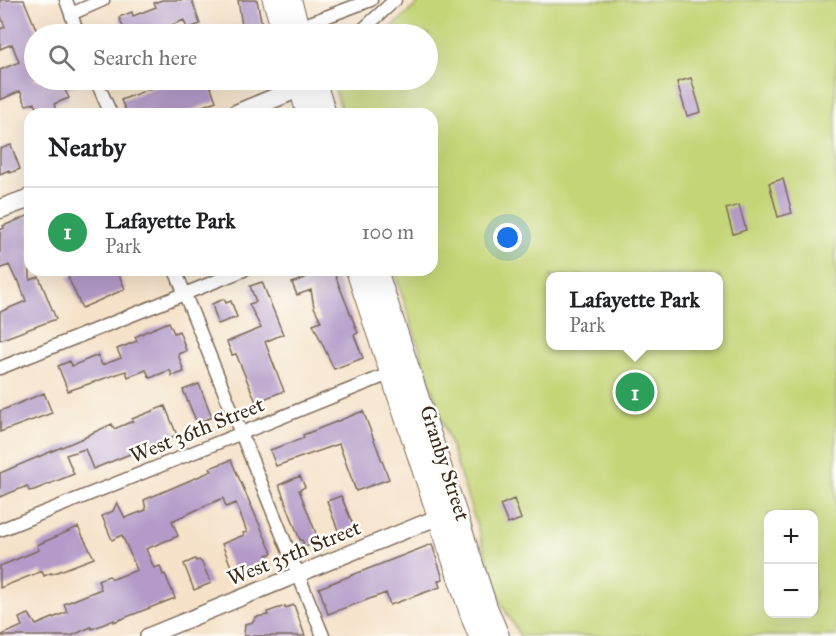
<!DOCTYPE html>
<meta charset="utf-8">
<style>
body{margin:0;font-family:"IM FELL Great Primer",serif;background:#f2f2f2;color:#202124}
.controls{position:absolute;right:18px;bottom:18px;display:grid;overflow:hidden;border-radius:12px;box-shadow:0 6px 24px #0002}
.controls button{width:54px;height:54px;display:grid;place-items:center;padding:0;border:0;border-bottom:2px solid #e0e0e0;background:#fff;color:#202124;font:30px sans-serif}
.you{position:absolute;left:508px;top:238px;width:21px;height:21px;margin:-15px;border:4px solid #fff;border-radius:50%;background:#1a73e8;box-shadow:0 0 0 9px #1a73e833}
.badge{display:grid;place-items:center;width:39px;height:39px;border-radius:50%;background:#d93025;color:#fff;font-size:20px;font-weight:700}
.pin{position:absolute;translate:-50% -50%;border:3px solid #fff;box-shadow:0 2px 6px #0006}
.popup{position:absolute;left:546px;top:272px;width:177px;height:78px;box-sizing:border-box;display:grid;place-content:center;border-radius:12px;background:#fff;filter:drop-shadow(0 2px 4px #0005);font-size:20px;white-space:nowrap;color:#757577}
.popup b{font-size:22px;color:#202124}
.popup::after{content:'';position:absolute;left:50%;top:100%;margin-left:-12px;border:12px solid transparent;border-top-color:#fff}
.list{margin:0;padding:0;list-style:none}
h2{display:flex;justify-content:space-between;align-items:center;height:78px;margin:0;padding:0 24px;font-size:26px}
h2 small{font-size:20px;font-weight:400;color:#757577}
.list li{display:grid;grid-template-columns:39px 1fr auto;gap:18px;align-items:center;box-sizing:border-box;height:90px;padding:0 24px;border-top:2px solid #e0e0e0}
.list b{display:block;font-size:22px;white-space:nowrap}
.list p{margin:0;font-size:20px;white-space:nowrap;color:#757577}
.list em{font-size:20px;font-style:normal;color:#757577}
.icon{flex:none;width:33px;height:33px;fill:none;stroke:currentColor;stroke-width:2;stroke-linecap:round;stroke-linejoin:round}
.map{position:relative;flex:none;width:836px;height:636px;overflow:hidden}
.search{position:absolute;background:#fff;box-shadow:0 6px 24px #0002;left:24px;top:24px;width:414px;height:66px;display:flex;align-items:center;gap:15px;box-sizing:border-box;padding:0 21px;border-radius:33px;color:#757577;font-size:22px}
.panel{position:absolute;background:#fff;box-shadow:0 6px 24px #0002;left:24px;top:108px;width:414px;height:168px;border-radius:18px}
.map>svg:first-child{display:block}
.green{fill:#c4d577;stroke:#80804a;stroke-width:1.5;fill-rule:evenodd}
.building{fill:#b39ac8}
.lines{fill:none;stroke-linecap:round;stroke-linejoin:round}
.minor-casing{stroke:#7c6a5a;stroke-width:15}
.tertiary-casing{stroke:#7c6a5a;stroke-width:18}
.secondary-casing{stroke:#7c6a5a;stroke-width:21}
.primary-casing{stroke:#7c6a5a;stroke-width:22}
.minor{stroke:#fff;stroke-width:12}
.tertiary{stroke:#fff;stroke-width:15}
.secondary{stroke:#fff;stroke-width:18}
.primary{stroke:#fff;stroke-width:20}
.labels{text-anchor:middle;dominant-baseline:central;stroke-width:5;stroke-linejoin:round;paint-order:stroke}
.street-label{font-size:21px;fill:#3b2a1e;stroke:#fdfcf7}
</style>
<div class="map">
<svg width="836" height="636" viewBox="0 0 836 636">
<rect width="100%" height="100%" fill="#fdfcf7"/>
<filter id="ink" filterUnits="userSpaceOnUse"><feTurbulence type="fractalNoise" baseFrequency=".0167" numOctaves="2"/><feDisplacementMap in="SourceGraphic" scale="12" xChannelSelector="R" yChannelSelector="G"/><feConvolveMatrix kernelMatrix="1 2 1 2 8 2 1 2 1" color-interpolation-filters="sRGB"/></filter>
<filter id="wash" filterUnits="userSpaceOnUse"><feTurbulence type="fractalNoise" baseFrequency=".008" numOctaves="4" result="noise"/><feDisplacementMap in="SourceGraphic" scale="24" xChannelSelector="R" yChannelSelector="G"/><feGaussianBlur stdDeviation="1.35" result="paint"/><feColorMatrix in="noise" values="0 0 0 0 0 0 0 0 0 0 0 0 0 0 0 0 0 1.4 0 .05"/><feComposite in="paint" operator="in"/></filter>
<g filter="url(#wash)">
<rect width="100%" height="100%" fill="#f5e2c9"/>
<path class="green" d="M422,0H836V636H520L503,607L394,270H432V114H343L332,80H428V34H384ZM551,276H719V346H551ZM768,514H814V614H768Z"/>
<g id="blocks">
<path class="building" d="M0,0H24L38,34H34V80H88L65,90L69,98L54,104L57,114H39L35,103L26,105L20,91L0,100V70L19,62L12,44L0,49V29L5,27L0,14Z
M162,0H192L200,24L187,29L184,20L150,34H126L119,17L132,12L133,16L156,7L154,3Z
M238,0H257L262,25L243,32Z
M691,78L701,112L687,116L677,82Z
M164,80H208L216,101L182,114H127L121,100L165,83Z
M11,145L20,169L10,173L9,170L0,174V149Z
M783,179L792,213L778,217L769,183Z
M739,205L746,230L733,234L726,209Z
M30,215V280L39,277L56,319L0,340V312L26,301L18,279L16,280L9,265L0,269V230L4,228L3,226Z
M86,270H117L125,289L82,308L68,277Z
M309,270H333L358,333L354,335L363,358L334,369L313,324L321,321L314,307L311,290L297,295L292,283L305,278L304,275L310,272Z
M262,282L283,334L265,342L284,391L256,402L236,354L232,355L227,342L261,328L249,304L256,302L250,286Z
M224,299L226,303L231,301L237,317L218,324L212,304Z
M169,322L174,333L179,331L184,344L186,351L178,354L184,372L172,376L170,370L150,378L146,370L128,377L126,371L68,391L58,366L70,361L72,366L98,355L102,365L121,358L117,349L137,341L135,337L145,332Z
M199,384L212,417L197,423L183,390Z
M44,393L52,413L0,432V411Z
M165,406L177,435L93,469L85,449L66,455L74,474L34,490L29,491L27,486L0,497V473L88,436V435L112,424L114,429L133,421L132,419Z
M363,411L389,479L356,491L339,444L276,466L270,450L304,438L303,435Z
M231,460L272,553L267,555L268,559L265,565L258,564L234,574L222,544L244,535L243,533L247,532L236,503L226,507L223,498L172,521L178,536L146,549L154,568L160,566L163,575L165,574L175,598L114,622V620L92,629L91,627L71,636H0L22,626L19,618L29,614L36,625L67,612L64,604L101,589L98,580L109,576L113,579L137,570L122,535L112,540L102,516L113,511L117,502L125,518L146,510L144,500L200,476L212,471L210,468Z
M300,476L305,487L299,490L319,541L305,547L302,540H300L279,485Z
M341,496L354,527L339,533L327,501Z
M514,499L521,519L508,524L500,505Z
M78,527L94,558L52,574L51,573L44,576L42,571L0,588V566L39,550L37,545Z
M432,544L443,579L438,581L440,587L390,605L386,593L328,614L319,588Z
M195,559L196,561L199,560L202,563L211,583L194,590L184,564Z
M294,605L305,636H244L245,624L253,622L256,617L268,615L267,612L285,606V608Z"/>
</g>
</g>
<g filter="url(#ink)">
<use href="#blocks" fill-opacity="0" stroke="#7c6a5a" stroke-width="1.5"/>
<g class="lines">
<defs>
<path id="minor" d="M66,0L78,34
M71,14L103,0
M299,27L371,0
M358,34L395,0
M96,80L111,114
M175,270L323,636
M0,368L244,270
M0,530L394,372"/>
<path id="tertiary" d="M148,636L448,513"/>
<path id="secondary" d="M236,114L299,88L309,80
M0,209L30,198"/>
<path id="primary" d="M273,0L283,34
M291,0L301,34
M297,80L307,114
M315,80L326,114
M356,270L472,619L479,636
M377,270L487,607L499,636"/>
</defs>
<use href="#minor" class="minor-casing"/>
<use href="#tertiary" class="tertiary-casing"/>
<use href="#secondary" class="secondary-casing"/>
<use href="#primary" class="primary-casing"/>
<use href="#minor" class="minor"/>
<use href="#tertiary" class="tertiary"/>
<use href="#secondary" class="secondary"/>
<use href="#primary" class="primary"/>
</g>
</g>
<g class="labels">
<g class="street-label">
<text transform="translate(197 430) rotate(-22)">West 36th Street</text>
<text transform="translate(445 463) rotate(72)">Granby Street</text>
<text transform="translate(294 553) rotate(-22)">West 35th Street</text>
</g>
</g>
</svg>
<div class="controls">
<button>+</button>
<button>−</button>
</div>
<div class="you"></div>
<div class="pin badge" style="left:635px;top:392px;background:#2e9e5b">1</div>
<div class="popup"><b>Lafayette Park</b>Park</div>
<div class="search"><svg class="icon" aria-label="search" viewBox="0 0 24 24"><circle cx="10" cy="10" r="6"/><path d="M15 15l6 6"/></svg>Search here</div>
<section class="panel">
<h2>Nearby<small></small></h2>
<ul class="list">
<li><span class="badge" style="background:#2e9e5b">1</span><div><b>Lafayette Park</b><p>Park</p></div><em>100 m</em></li>
</ul>
</section>
</div>
